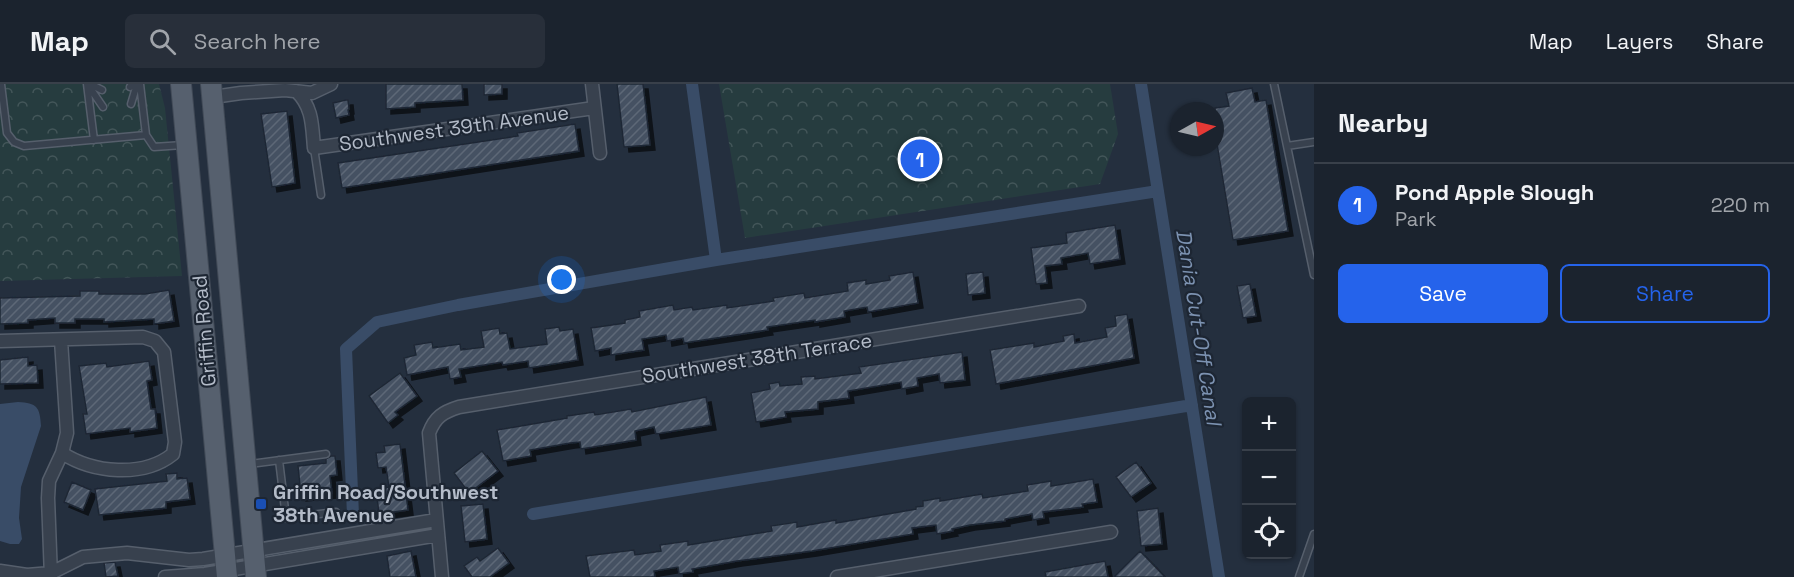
<!DOCTYPE html>
<meta charset="utf-8">
<style>
body{margin:0;font-family:"Space Grotesk",sans-serif;background:#282f3a;color:#f1f3f6}
.controls{position:absolute;right:18px;bottom:18px;display:grid;overflow:hidden;border-radius:9px;box-shadow:0 2px 4px #0004}
.controls button{width:54px;height:54px;display:grid;place-items:center;padding:0;border:0;border-bottom:2px solid #39404a;background:#1b232e;color:#f1f3f6;font:30px sans-serif}
.compass{position:absolute;left:1170px;top:18px;width:54px;height:54px;border-radius:50%;background:#1b232e;box-shadow:0 2px 4px #0004;rotate:82deg}
.you{position:absolute;left:562px;top:196px;width:21px;height:21px;margin:-15px;border:4px solid #fff;border-radius:50%;background:#1a73e8;box-shadow:0 0 0 9px #1a73e833}
.badge{display:grid;place-items:center;width:39px;height:39px;border-radius:50%;background:#2563eb;color:#fff;font-size:20px;font-weight:700}
.pin{position:absolute;translate:-50% -50%;border:3px solid #fff;box-shadow:0 2px 6px #0006}
.list{margin:0;padding:0;list-style:none}
h2{display:flex;justify-content:space-between;align-items:center;height:78px;margin:0;padding:0 24px;font-size:26px}
h2 small{font-size:20px;font-weight:400;color:#a0a4aa}
.list li{display:grid;grid-template-columns:39px 1fr auto;gap:18px;align-items:center;box-sizing:border-box;height:84px;padding:0 24px;border-top:2px solid #39404a}
.list b{display:block;font-size:22px;white-space:nowrap}
.list p{margin:0;font-size:20px;white-space:nowrap;color:#a0a4aa}
.list em{font-size:20px;font-style:normal;color:#a0a4aa}
.actions{display:flex;gap:12px;padding:18px 24px}
.actions a{flex:1;padding:14px 0;border:2px solid #2563eb;border-radius:9px;text-align:center;font-size:21px;color:#2563eb}
.actions .main{background:#2563eb;color:#fff}
.icon{flex:none;width:33px;height:33px;fill:none;stroke:currentColor;stroke-width:2;stroke-linecap:round;stroke-linejoin:round}
.map{position:relative;flex:none;width:1314px;height:493px;overflow:hidden}
header{display:flex;align-items:center;gap:36px;box-sizing:border-box;height:84px;padding:0 30px;background:#1b232e;border-bottom:2px solid #39404a}
header strong{font-size:28px}
nav{display:flex;gap:33px;margin-inline-start:auto;font-size:21px}
.search{width:420px;height:54px;background:#282f3a;display:flex;align-items:center;gap:15px;box-sizing:border-box;padding:0 21px;border-radius:9px;color:#a0a4aa;font-size:22px}
main{display:flex}
aside{flex:1;background:#1b232e}
.map>svg:first-child{display:block}
.forest{fill:url(#forest-crowns)}
.water{fill:#394c67}
.lines{fill:none;stroke-linecap:round;stroke-linejoin:round}
.canal{stroke:#394c67;stroke-width:12}
.building{fill:url(#building-hatch);stroke:#1f2835;stroke-width:1.5;filter:url(#shadow)}
.lane-casing{stroke:#565f6c;stroke-width:9}
.street-casing{stroke:#565f6c;stroke-width:15}
.primary-casing{stroke:#414a57;stroke-width:22}
.lane{stroke:#38414e;stroke-width:6}
.street{stroke:#38414e;stroke-width:12}
.primary{stroke:#56606e;stroke-width:20}
.transit-dot{fill:#1a4fb4;stroke:#1d2633;stroke-width:2}
.labels{text-anchor:middle;dominant-baseline:central;stroke-width:4.5;stroke-linejoin:round;paint-order:stroke}
.street-label{font-size:20px;fill:#b4bcc9;stroke:#1d2633}
.poi-label{font-size:20px;font-weight:bold;fill:#b4bcc9;stroke:#1d2633;text-anchor:start}
.water-label{font-size:21px;font-style:italic;fill:#7c92b1;stroke:#1d2633}
</style>
<header>
<strong>Map</strong>
<div class="search"><svg class="icon" aria-label="search" viewBox="0 0 24 24"><circle cx="10" cy="10" r="6"/><path d="M15 15l6 6"/></svg>Search here</div>
<nav><a>Map</a><a>Layers</a><a>Share</a></nav>
</header>
<main>
<div class="map">
<svg width="1314" height="493" viewBox="0 0 1314 493">
<defs>
<pattern id="forest-crowns" width="20" height="18" patternUnits="userSpaceOnUse" patternTransform="scale(1.5)"><rect width="20" height="18" fill="#263c3f"/><path d="M2 6a3 3 0 1 1 6 0M12 15a3 3 0 1 1 6 0" fill="none" stroke="#435659"/></pattern>
<pattern id="building-hatch" width="6" height="6" patternUnits="userSpaceOnUse" patternTransform="scale(1.5)"><rect width="6" height="6" fill="#455162"/><path d="M-1 1l2-2M0 6l6-6M5 7l2-2" fill="none" stroke="#5d6877"/></pattern>
<filter id="shadow"><feDropShadow dx="5" dy="5" stdDeviation="0" flood-color="#0009"/></filter>
</defs>
<rect width="100%" height="100%" fill="#242f3e"/>
<path class="forest" d="M0,0H159L165,24L182,192L0,197Z
M719,0H1110L1118,50L1100,100L745,154Z"/>
<path class="water" d="M18,318C37,319 40,323 41,342L21,403L19,434L22,455L19,460H10L0,457V320Z"/>
<g class="lines">
<path class="canal" d="M692,0L716,176
M1141,0L1219,493
M533,430L1192,321
M353,431L346,265L377,238L458,221L716,176L1158,107"/>
</g>
<path class="building" d="M386,0H462L463,16L415,19V23L386,25Z
M484,0H502V10L484,11Z
M617,0H643L650,61L624,63Z
M1252,4L1255,18L1266,16L1288,147L1233,156L1215,48V24L1229,22L1226,9Z
M346,16H348L349,25L348,26L349,31L336,34L333,19Z
M287,27L295,99L272,103L261,30Z
M575,40L579,67L342,104L338,79L518,52L517,49Z
M1115,141L1120,175L1090,180L1088,169L1061,174L1062,180L1045,182L1047,199L1036,200L1031,164L1067,159L1066,149Z
M913,188L918,219L868,228L867,223L844,227L845,233L815,238V236L767,243L768,246L684,259L683,254L667,257L666,251L642,255L644,266L630,268L611,271V264L595,267L591,244L625,239V236L640,233L639,227L673,221L674,226L692,223L693,226L727,221V224L774,217L773,214L804,209L805,214L848,207L847,199L866,196V200L890,196L889,192Z
M983,188L985,209L968,211L966,190Z
M1250,200L1256,232L1243,234L1237,202Z
M169,206L174,237L154,240V235L104,238V235H75V239H55V234L28,236V239L0,240V214L80,212V207H99V210H145Z
M1127,230L1134,274L996,300L990,266L1034,259V263L1064,257L1063,252L1074,250L1075,259L1107,253L1105,244L1116,242L1115,232Z
M559,243L560,247L573,245L578,276L529,284L528,277L503,281L502,278L459,285L461,293L450,295L448,283L407,291L404,274L416,271L414,261L432,258L433,264L460,260L461,266L484,263L481,247L499,244L500,250L507,249L510,265L547,260L545,245Z
M962,268L965,296L940,299L939,290L917,294L918,302L902,305L901,298L848,307L849,314L818,318V325L785,328L786,333L756,338L751,309L770,305L769,300L779,298L780,302L802,300L801,293L815,292V295L861,289L859,283Z
M28,273V282L37,281L38,299L0,300V276Z
M149,277L152,296L147,297L151,325H155L157,344L130,348V344L86,350L83,330H87L79,282L106,279L107,283Z
M400,289L417,312L395,328L398,331L388,339L369,312Z
M706,313L711,341L656,350L654,343L635,347L636,356L581,365L580,358L570,359L530,366L531,372L503,377L497,346L567,334V332L594,328L595,331L631,325L632,328Z
M400,360L408,426L379,430L376,405L389,403L386,383L378,384L376,369L385,368L384,362Z
M482,367L498,387L469,409L454,389Z
M331,372H335L337,391L330,392L332,409L301,412L298,382L326,379V375Z
M1136,378L1151,399L1131,413L1116,393Z
M177,389V395L187,394L190,415L166,418V424L99,431L95,405L167,397L166,390Z
M1093,395L1097,418L1082,420L1083,423L1043,428L1044,434L1033,436L1032,430L1005,435V437L970,441L952,445L953,447L937,450L936,441L912,444L913,450L812,467L737,477L692,485L693,488L679,490L678,483L654,487L655,493H590L586,472L634,466L635,471L661,467L660,461L688,457V461L772,447L771,442L797,438V443L836,436V439L916,425V423L923,422V417L940,414V417L982,410L983,414L1028,407L1027,401L1051,397V402Z
M72,398L91,406L83,426L64,418Z
M483,420L487,455L465,458L461,422Z
M1158,424L1162,460L1141,462L1137,427Z
M498,464L509,479L490,493H472L464,482L477,473L480,477Z
M411,467L416,493H390L387,472Z
M1140,467L1165,493H1114Z
M1105,477L1108,493H1046L1045,488Z
M115,478L118,492L106,493L104,479Z"/>
<g class="lines">
<defs>
<path id="lane" d="M1,0L7,49L14,58L24,62L146,51L140,0
M87,0L94,56
M90,0L102,6
M1274,0L1314,191
M88,1L103,23
M130,3L132,0
M131,20L137,0
M146,51L154,63L183,61
M1287,62L1314,58
M314,64L321,111
M279,376L286,434L336,428
M250,380L326,370
M1299,493L1314,450"/>
<path id="street" d="M592,0L600,69
M296,7C313,23 312,42 314,64L594,24
M213,13L241,9L285,6L312,9L331,0
M0,257L143,253L155,257L164,268L175,358L173,370C143,394 93,389 62,369
M0,487L27,491L51,489L83,473L127,469L189,476L203,475L436,436
M51,493L48,414L49,397L62,369L67,349L61,256
M165,493L205,490L438,451
M442,493L429,349C435,333 443,328 459,323L1079,222
M837,493L1111,448"/>
<path id="primary" d="M181,0L227,493
M211,0L256,493"/>
</defs>
<use href="#lane" class="lane-casing"/>
<use href="#street" class="street-casing"/>
<use href="#primary" class="primary-casing"/>
<use href="#lane" class="lane"/>
<use href="#street" class="street"/>
<use href="#primary" class="primary"/>
</g>
<rect class="transit-dot" x="255" y="414" width="12" height="12" rx="3"/>
<g class="labels">
<g class="street-label">
<text transform="translate(454 44) rotate(-8)">Southwest 39th Avenue</text>
<text transform="translate(204 247) rotate(-95)">Griffin Road</text>
<text transform="translate(757 274) rotate(-9)">Southwest 38th Terrace</text>
</g>
<g class="poi-label">
<text x="273" y="408">Griffin Road/Southwest<tspan x="273" dy="23">38th Avenue</tspan></text>
</g>
<g class="water-label">
<text transform="translate(1199 243) rotate(81)">Dania Cut-Off Canal</text>
</g>
</g>
</svg>
<div class="controls">
<button>+</button>
<button>−</button>
<button><svg class="icon" aria-label="locate" viewBox="0 0 24 24"><circle cx="12" cy="12" r="6"/><path d="M12 2v4M12 18v4M2 12h4M18 12h4"/></svg></button>
</div>
<svg class="compass" viewBox="-18 -18 36 36"><path d="M0-13l5 13h-10z" fill="#e53935"/><path d="M0 13l5-13h-10z" fill="#a0a4aa"/></svg>
<div class="you"></div>
<div class="pin badge" style="left:920px;top:75px">1</div>
</div>
<aside>
<h2>Nearby<small></small></h2>
<ul class="list">
<li><span class="badge">1</span><div><b>Pond Apple Slough</b><p>Park</p></div><em>220 m</em></li>
</ul>
<div class="actions"><a class="main">Save</a><a>Share</a></div>
</aside>
</main>
